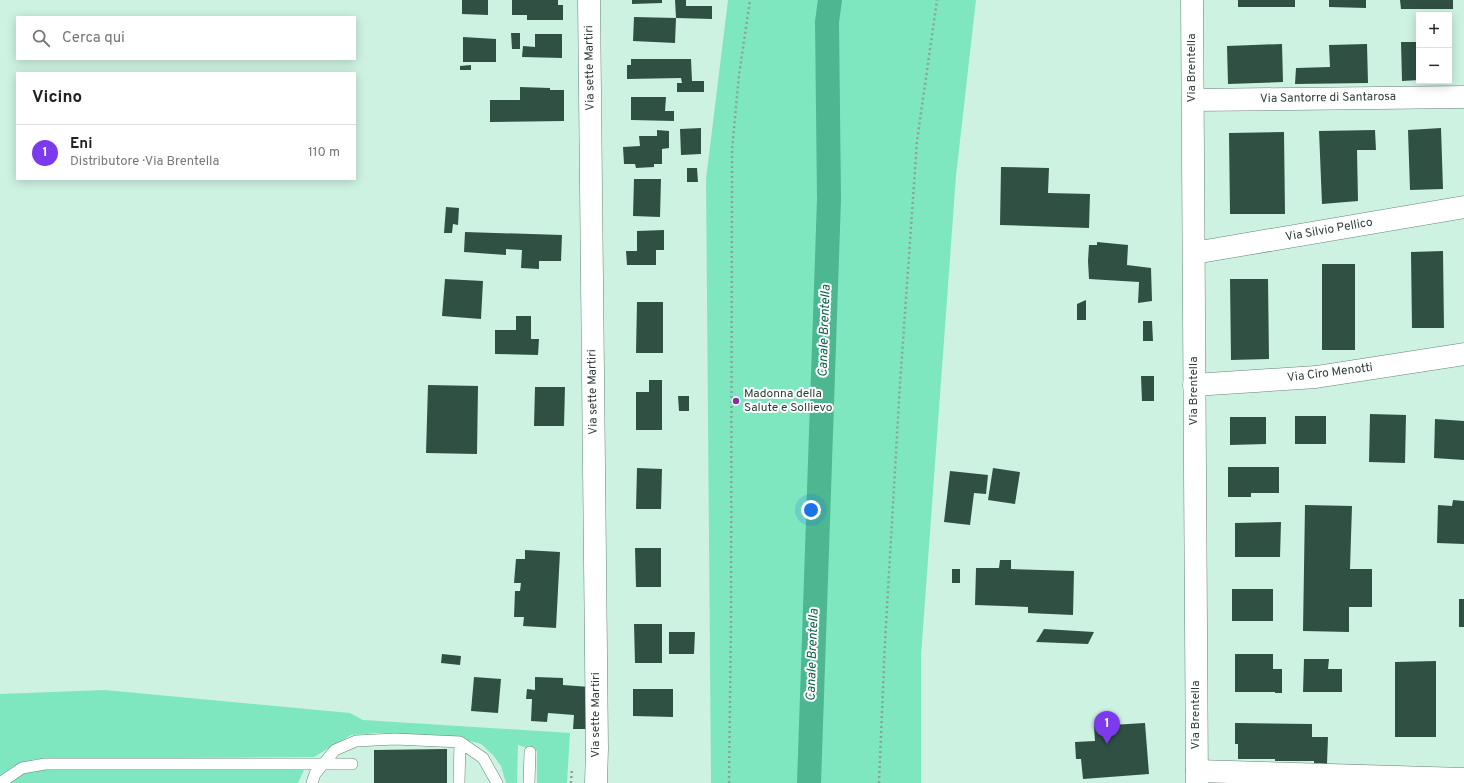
<!DOCTYPE html>
<html lang="it">
<meta charset="utf-8">
<style>
body{margin:0;font-family:Overpass,sans-serif;background:#f2f2f2;color:#222}
.controls{position:absolute;right:12px;top:12px;display:grid;overflow:hidden;border-radius:0px;box-shadow:0 2px 10px #0003}
.controls button{width:36px;height:36px;display:grid;place-items:center;padding:0;border:0;border-bottom:1px solid #e0e0e0;background:#fff;color:#222;font:20px sans-serif}
.you{position:absolute;left:811px;top:510px;width:14px;height:14px;margin:-10px;border:3px solid #fff;border-radius:50%;background:#1a73e8;box-shadow:0 0 0 6px #1a73e833}
.badge{display:grid;place-items:center;width:26px;height:26px;border-radius:50%;background:#7c3aed;color:#fff;font-size:13px;font-weight:700}
.pin{position:absolute;translate:-50% -33px;filter:drop-shadow(0 1px 2px #0008)}
.pin::after{content:'';position:absolute;top:21px;width:14px;height:12px;background:inherit;clip-path:polygon(0 0,100% 0,50% 100%)}
.list{margin:0;padding:0;list-style:none}
h2{display:flex;justify-content:space-between;align-items:center;height:52px;margin:0;padding:0 16px;font-size:17px}
h2 small{font-size:13px;font-weight:400;color:#767676}
.list li{display:grid;grid-template-columns:26px 1fr auto;gap:12px;align-items:center;box-sizing:border-box;height:56px;padding:0 16px;border-top:1px solid #e0e0e0}
.list b{display:block;font-size:15px;white-space:nowrap}
.list p{margin:0;font-size:13px;white-space:nowrap;color:#767676}
.list em{font-size:13px;font-style:normal;color:#767676}
.icon{flex:none;width:22px;height:22px;fill:none;stroke:currentColor;stroke-width:2;stroke-linecap:round;stroke-linejoin:round}
.map{position:relative;flex:none;width:1464px;height:783px;overflow:hidden}
.search{position:absolute;background:#fff;box-shadow:0 2px 10px #0003;left:16px;top:16px;width:340px;height:44px;display:flex;align-items:center;gap:10px;box-sizing:border-box;padding:0 14px;border-radius:0px;color:#767676;font-size:15px}
.panel{position:absolute;background:#fff;box-shadow:0 2px 10px #0003;left:16px;top:72px;width:340px;height:108px;border-radius:0px}
.map>svg:first-child{display:block}
.green{fill:#7fe7bf}
.lines{fill:none;stroke-linecap:round;stroke-linejoin:round}
.canal{stroke:#4db792;stroke-width:24}
.building{fill:#305043}
.service-casing{stroke:#638476;stroke-width:12}
.minor-casing{stroke:#638476;stroke-width:23}
.secondary-casing{stroke:#638476;stroke-width:23}
.path{stroke:#89a398;stroke-width:2.5;stroke-dasharray:2 3;stroke-linecap:butt}
.service{stroke:#fff;stroke-width:11}
.minor{stroke:#fff;stroke-width:22}
.secondary{stroke:#fff;stroke-width:22}
.poi-dot{fill:#85319f;stroke:#fff;stroke-width:1.5}
.labels{text-anchor:middle;dominant-baseline:central;stroke-width:4;stroke-linejoin:round;paint-order:stroke}
.street-label{font-size:12px;fill:#2f3d37;stroke:#fff}
.poi-label{font-size:12px;fill:#2f3d37;stroke:#fff;text-anchor:start}
.water-label{font-size:13px;font-style:italic;fill:#075f46;stroke:#fff}
</style>
<div class="map">
<svg width="1464" height="783" viewBox="0 0 1464 783">
<rect width="100%" height="100%" fill="#cef2e2"/>
<path class="green" d="M728,0H976L956,176L921,656V783H711L706,179Z
M105,690L350,713L363,720L570,733L567,783H537V751L518,745L517,783H506L501,766L493,755L481,744L455,737L379,733L351,735L314,757L35,759L12,767L0,778V694Z
M43,768L304,770L298,783H9L18,775Z"/>
<g class="lines">
<path class="canal" d="M809,783L829,199L827,22L830,0"/>
</g>
<path class="building" d="M462,0H488V15L462,14Z
M512,0H558V5H563V20H527V15H512Z
M632,0H662V3L632,4Z
M675,0H686V6H712V19L676,18Z
M1238,0H1295V7H1238Z
M1329,0H1366V8L1329,7Z
M1400,0H1453V9H1401Z
M634,17L676,18L675,43L633,41Z
M511,33H520V49H512Z
M535,34H562V58L522,57L523,46L535,47Z
M463,37L496,39V62H463Z
M1449,41H1450L1451,80H1449Z
M1401,42H1419V80L1402,81Z
M1282,44L1283,82L1228,84L1227,46Z
M1367,44L1368,83L1295,84L1296,68L1330,67L1329,45Z
M631,59H691L692,81H704V92H677V83H682L681,78L627,79V65H631Z
M471,65V70H460V66Z
M520,87L550,88V90H564V121L490,122V100H520Z
M631,97H666L665,111H674V121L631,120Z
M701,128V154L681,155L680,129Z
M1441,128L1443,189L1410,190L1408,130Z
M657,130L669,131V148L662,149V164H654V167L636,168L635,164H624L623,147L640,146L639,136H657Z
M1375,130L1376,150H1357L1358,201L1322,204L1319,131Z
M1284,132L1285,214H1230L1229,133Z
M1001,167L1049,168L1048,193L1090,194L1089,228L1000,225Z
M687,168H697L698,182H687Z
M634,179H661L660,217L633,216Z
M446,207L459,208L458,225L453,224L452,233H444Z
M664,230V250H656V265H627L626,251H637V231Z
M465,232L562,235L561,261H539V269L521,268L522,250L506,249V255L464,252Z
M1097,242L1128,245L1127,265L1151,268L1152,301L1138,303L1139,282L1089,279L1088,261L1089,245H1097Z
M1443,251L1444,328H1412L1411,252Z
M1322,264H1355V350H1322Z
M445,279L483,281L481,319L442,316Z
M1230,279H1268L1269,359L1231,360Z
M1086,300V320H1077V304Z
M637,302H663V353H636Z
M516,316H531V339H539L538,355L495,354V330H516Z
M1143,321H1152L1153,341H1143Z
M1141,376H1154V401H1142Z
M649,380H662V430H636V392H649Z
M428,385L478,386L477,454L426,453Z
M535,387H565L564,426H534Z
M678,396H689V411H679Z
M1370,414L1406,415L1405,463L1369,462Z
M1295,416H1326V444H1295Z
M1230,417H1266V444L1230,445Z
M1435,419L1464,421V460L1434,458Z
M1228,467H1279V493H1251V497H1228Z
M637,468L662,469L661,509H636Z
M993,468L1020,472L1015,504L988,500Z
M950,471L988,475L986,494L974,493L970,525L944,522Z
M1453,500L1464,501V544L1437,543L1438,505L1452,506Z
M1305,505L1352,506L1350,569H1372V607H1349V632L1303,631Z
M1281,522L1280,557H1235V523Z
M635,548H661V587H636Z
M525,550L560,552L556,628L523,626L524,617H514L515,591H520L521,583H514L516,559H525Z
M1000,560H1011V569L1074,571L1073,615L1028,613V607L975,605L976,568H999Z
M952,569H960V583H952Z
M1232,589H1273V621H1232Z
M1459,599H1464V627H1459Z
M634,624H662V663H635Z
M1044,629L1094,632L1088,644L1036,642Z
M669,632H695L694,654H669Z
M442,654L461,656L460,665L441,663Z
M1235,654H1273V669H1282V693H1275V692H1235Z
M1304,659H1329L1328,669H1342V692H1303Z
M1436,661V737H1395V662Z
M474,677L501,679L498,713L471,711Z
M535,677L563,678V685L590,687L587,729H573L574,715L548,713L547,722L531,721L532,699H526L527,689L535,690Z
M633,689H673V717L633,716Z
M1145,723L1149,774L1083,779L1081,759H1076L1075,742L1095,741L1094,726Z
M1235,723L1312,724V737H1328L1327,764L1314,763V761H1275V759H1238V744H1235Z
M447,749V783H374V750Z"/>
<g class="lines">
<defs>
<path id="service" d="M0,783L22,768L45,764H352
M312,783L315,774L335,750L356,741L395,739L460,742L483,758L497,783
M459,783L460,742
M529,783L530,752"/>
<path id="minor" d="M1193,100L1464,97
M1194,253L1464,207
M1194,385L1316,377L1464,354
M1197,771L1464,779"/>
<path id="secondary" d="M589,0L597,748L596,783
M1192,0L1197,783"/>
</defs>
<use href="#service" class="service-casing"/>
<use href="#minor" class="minor-casing"/>
<use href="#secondary" class="secondary-casing"/>
<path class="path" d="M571,783L572,768
M729,783L731,624L732,149L739,75L750,0
M879,783L885,642L900,384L917,141L937,0"/>
<use href="#service" class="service"/>
<use href="#minor" class="minor"/>
<use href="#secondary" class="secondary"/>
</g>
<circle class="poi-dot" cx="736" cy="401" r="4"/>
<g class="labels">
<g class="street-label">
<text transform="translate(590 68) rotate(-91)">Via sette Martiri</text>
<text transform="translate(1192 68) rotate(-90)">Via Brentella</text>
<text transform="translate(1328 98) rotate(-1)">Via Santorre di Santarosa</text>
<text transform="translate(1329 230) rotate(-10)">Via Silvio Pellico</text>
<text transform="translate(1330 373) rotate(-7)">Via Ciro Menotti</text>
<text transform="translate(1194 391) rotate(-90)">Via Brentella</text>
<text transform="translate(593 392) rotate(-91)">Via sette Martiri</text>
<text transform="translate(596 715) rotate(-90)">Via sette Martiri</text>
<text transform="translate(1196 715) rotate(-90)">Via Brentella</text>
</g>
<g class="poi-label">
<text x="744" y="394">Madonna della<tspan x="744" dy="14">Salute e Sollievo</tspan></text>
</g>
<g class="water-label">
<text transform="translate(825 331) rotate(-88)">Canale Brentella</text>
<text transform="translate(813 655) rotate(-88)">Canale Brentella</text>
</g>
</g>
</svg>
<div class="controls">
<button>+</button>
<button>−</button>
</div>
<div class="you"></div>
<div class="pin badge" style="left:1107px;top:744px">1</div>
<div class="search"><svg class="icon" aria-label="search" viewBox="0 0 24 24"><circle cx="10" cy="10" r="6"/><path d="M15 15l6 6"/></svg>Cerca qui</div>
<section class="panel">
<h2>Vicino<small></small></h2>
<ul class="list">
<li><span class="badge">1</span><div><b>Eni</b><p>Distributore · Via Brentella</p></div><em>110 m</em></li>
</ul>
</section>
</div>
